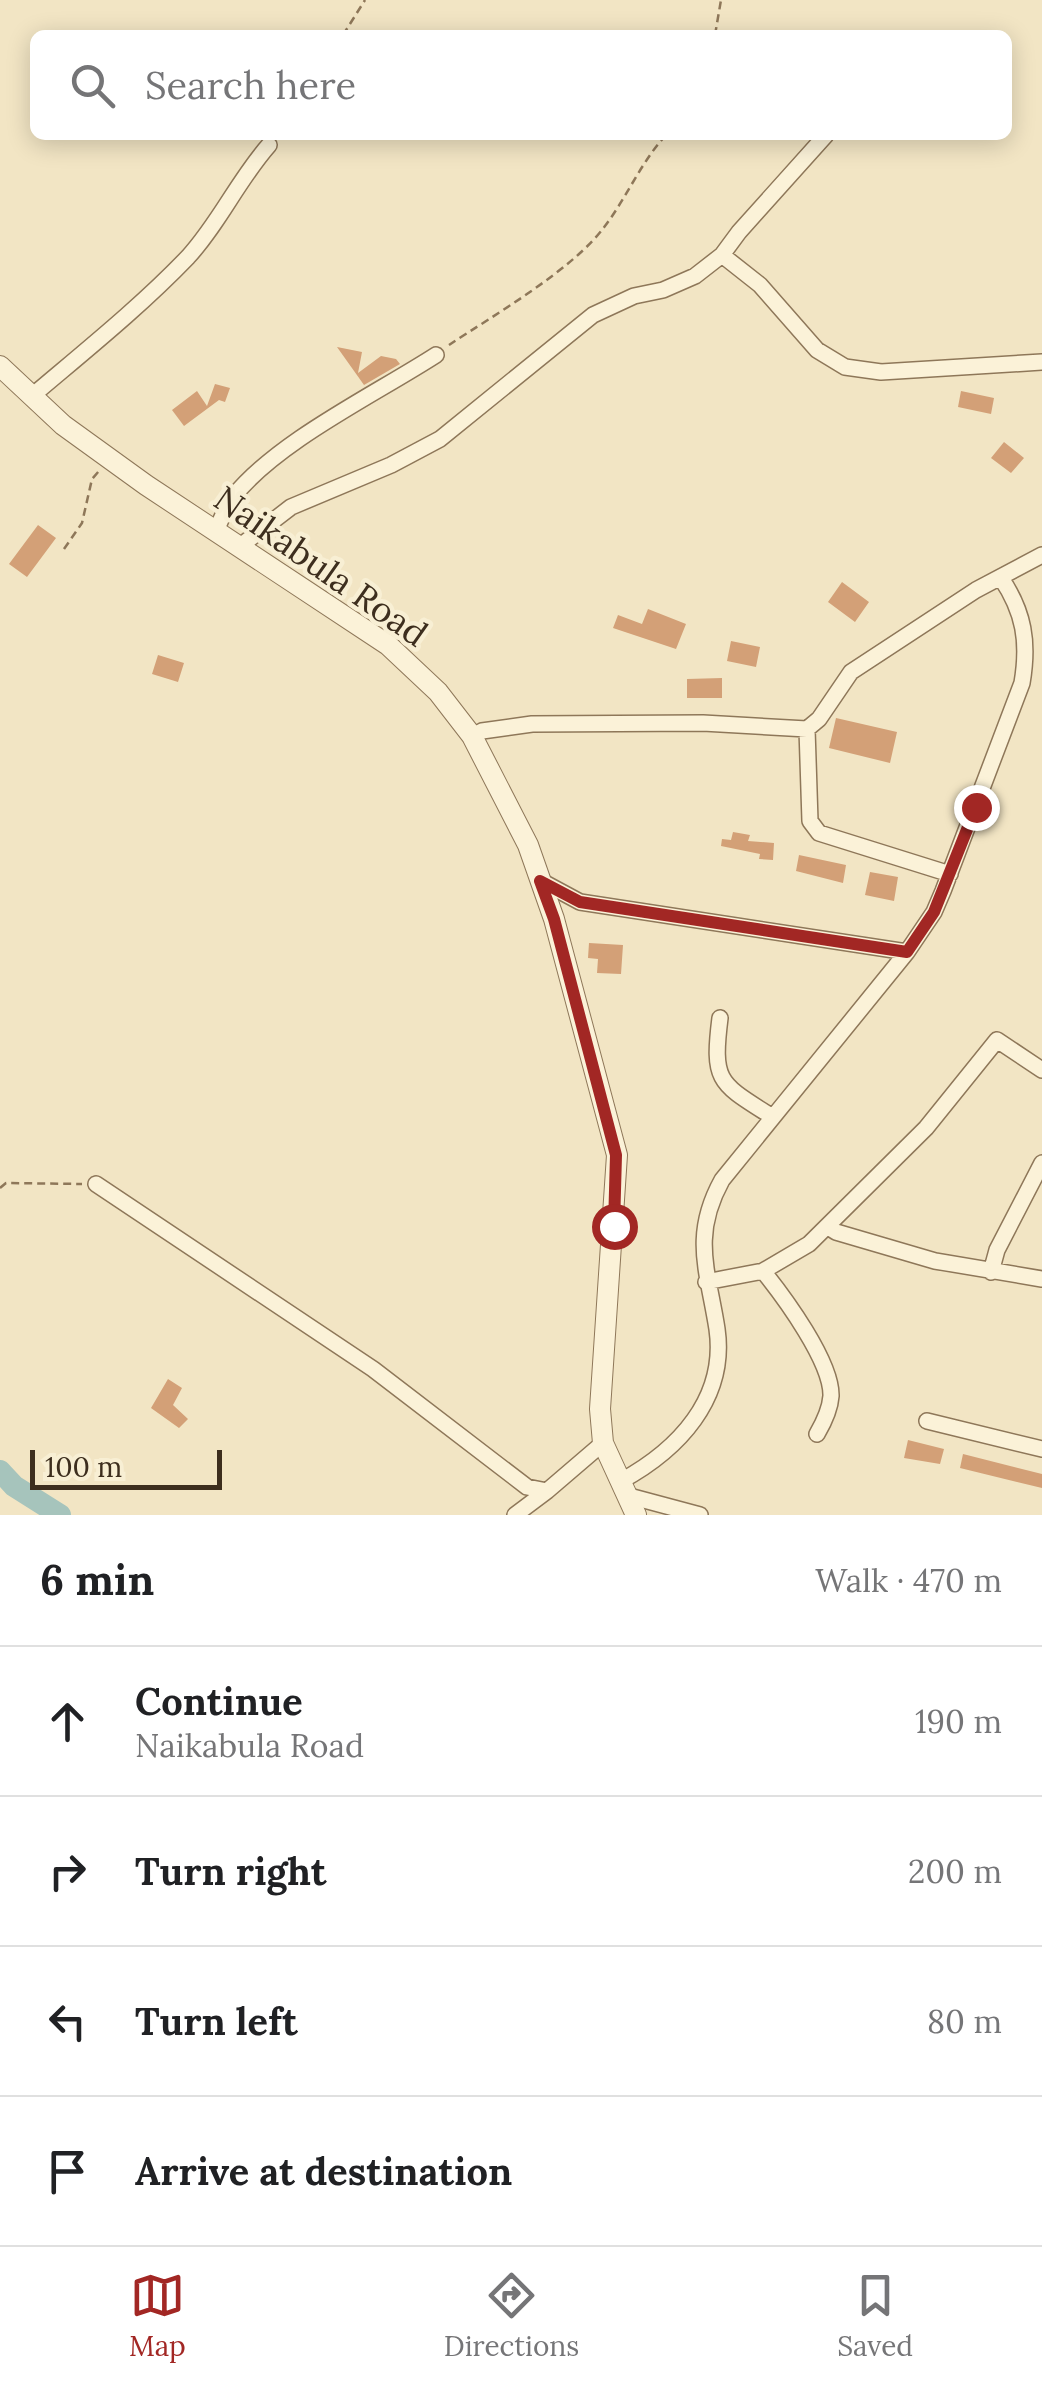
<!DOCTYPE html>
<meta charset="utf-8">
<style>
body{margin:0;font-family:Lora,serif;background:#f6f6f6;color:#202124}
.scale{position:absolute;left:30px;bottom:25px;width:192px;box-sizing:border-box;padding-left:10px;border:5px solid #3d2e1e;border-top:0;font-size:28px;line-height:35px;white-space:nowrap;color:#3d2e1e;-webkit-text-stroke:8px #f8efd4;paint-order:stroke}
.stop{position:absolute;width:30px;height:30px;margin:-22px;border:8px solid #a22724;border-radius:50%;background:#fff}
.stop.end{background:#a22724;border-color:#fff;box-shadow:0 2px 10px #0008}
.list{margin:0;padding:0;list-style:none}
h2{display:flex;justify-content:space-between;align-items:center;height:130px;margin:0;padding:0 40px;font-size:42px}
h2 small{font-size:32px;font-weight:400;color:#757577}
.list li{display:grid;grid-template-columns:65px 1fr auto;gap:30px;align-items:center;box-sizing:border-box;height:150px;padding:0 40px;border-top:2px solid #e0e0e0}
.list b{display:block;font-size:38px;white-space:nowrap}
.list p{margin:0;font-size:32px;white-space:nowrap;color:#757577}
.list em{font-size:32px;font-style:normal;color:#757577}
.icon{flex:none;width:55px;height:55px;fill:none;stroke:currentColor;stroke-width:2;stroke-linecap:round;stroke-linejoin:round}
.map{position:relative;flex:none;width:1042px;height:1515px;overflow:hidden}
.search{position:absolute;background:#fff;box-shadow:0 5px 25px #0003;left:30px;right:30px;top:30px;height:110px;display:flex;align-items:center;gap:25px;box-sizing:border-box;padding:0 35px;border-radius:15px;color:#757577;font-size:38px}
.sheet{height:730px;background:#fff}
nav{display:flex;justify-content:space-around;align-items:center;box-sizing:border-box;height:140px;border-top:2px solid #e0e0e0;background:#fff;font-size:28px;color:#757577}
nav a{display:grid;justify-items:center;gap:5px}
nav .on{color:#a22724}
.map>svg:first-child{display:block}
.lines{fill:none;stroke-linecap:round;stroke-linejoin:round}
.river{stroke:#a6c4bc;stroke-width:22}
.building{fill:#d3a077}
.minor-casing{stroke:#8e7759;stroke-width:18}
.tertiary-casing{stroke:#8e7759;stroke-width:22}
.path{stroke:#8e7759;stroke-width:2.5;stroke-dasharray:8 5;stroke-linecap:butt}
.minor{stroke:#fbf2d8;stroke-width:15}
.tertiary{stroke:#fbf2d8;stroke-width:20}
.route{stroke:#a22724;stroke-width:12}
.labels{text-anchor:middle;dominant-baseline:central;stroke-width:9;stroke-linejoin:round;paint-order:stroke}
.street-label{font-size:35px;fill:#3d2e1e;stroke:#f8efd4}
</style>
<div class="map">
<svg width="1042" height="1515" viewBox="0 0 1042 1515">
<rect width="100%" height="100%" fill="#f2e5c4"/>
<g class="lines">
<path class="river" d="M0,1471L14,1486L60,1515"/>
</g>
<path class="building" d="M337,347L362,352L358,373L381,356L396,359L400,364L364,385Z
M215,384L230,388L225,402L219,400L184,426L172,410L197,391L207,406Z
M961,391L994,398L991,414L958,407Z
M1004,442L1024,458L1011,473L991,458Z
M38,525L56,538L27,577L9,564Z
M842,582L869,602L855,622L828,602Z
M648,609L686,624L676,649L613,628L618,615L642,624Z
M731,641L760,647L756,667L727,661Z
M158,655L184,663L178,682L152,674Z
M722,678V698H687V679Z
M836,718L897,732L890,763L829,748Z
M733,832L750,835L748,841L774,843L773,860L759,859L760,854L721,846L722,839L731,840Z
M799,855L846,865L843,883L796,871Z
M870,872L898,877L894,901L865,895Z
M589,943L623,945L621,974L597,973L598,959L588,958Z
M168,1379L182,1388L173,1405L188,1419L179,1428L151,1408Z
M908,1440L944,1449L940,1464L904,1458Z
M963,1454L1042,1474V1488L960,1468Z"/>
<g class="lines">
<defs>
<path id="minor" d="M722,255L760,285L817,350L845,367L881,372L1042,362
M32,396C85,351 140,307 188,257C220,222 238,180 269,145
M216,531C221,520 226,506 233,497C278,441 374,395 436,355
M239,547L291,507L391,465L440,439L593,315L634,296L663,290L695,276L722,255L739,232L826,135
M807,729L810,821L819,833L950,874
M472,736L482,731L532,724L703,723L807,729L819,719L851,672L976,590L1042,555
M541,881L580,902L907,952
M720,1018C712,1082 719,1083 771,1116
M96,1184L373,1369L527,1487L547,1491L603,1443
M828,1227L836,1232L935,1261L1042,1279
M763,1271C784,1297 832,1362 831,1396C830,1410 824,1422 817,1434
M991,1272L997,1250L1042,1163
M706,1282L763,1271L809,1244L926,1128L997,1040L1042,1070
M927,1421L1042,1449
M621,1481C678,1450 727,1399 717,1329C708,1271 691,1236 722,1180L907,952L934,912L943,891L1022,683C1029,642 1024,612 1001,578
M629,1496L700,1515
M515,1515L547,1491"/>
<path id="tertiary" d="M0,366L63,425L146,485L388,645L438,692L472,736L528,845L554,919L617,1155L600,1409L603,1443L636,1515"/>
</defs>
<use href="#minor" class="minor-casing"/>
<use href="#tertiary" class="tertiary-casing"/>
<path class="path" d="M343,35L365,0
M715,35L721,0
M449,345C494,315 574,269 605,226C627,197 641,162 666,135
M64,549L82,523L92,479L99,471
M0,1188L6,1183L82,1184"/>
<use href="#minor" class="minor"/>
<use href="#tertiary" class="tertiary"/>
</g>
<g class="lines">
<path class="route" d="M614,1226L616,1155L554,919L540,881L580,902L907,952L934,912L976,807"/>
</g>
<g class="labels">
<g class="street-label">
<text transform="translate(321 566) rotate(35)">Naikabula Road</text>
</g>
</g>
</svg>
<div class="scale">100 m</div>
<div class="stop" style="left:614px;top:1226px"></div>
<div class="stop end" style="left:976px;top:807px"></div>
<div class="search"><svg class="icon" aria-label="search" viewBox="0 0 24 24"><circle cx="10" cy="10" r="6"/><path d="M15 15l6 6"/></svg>Search here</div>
</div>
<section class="sheet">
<h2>6 min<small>Walk · 470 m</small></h2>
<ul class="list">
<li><svg class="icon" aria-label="ahead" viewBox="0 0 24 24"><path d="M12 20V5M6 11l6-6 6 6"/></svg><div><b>Continue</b><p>Naikabula Road</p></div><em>190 m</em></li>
<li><svg class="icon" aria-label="right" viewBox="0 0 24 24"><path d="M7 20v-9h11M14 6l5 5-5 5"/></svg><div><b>Turn right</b></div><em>200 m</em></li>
<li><svg class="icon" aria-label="left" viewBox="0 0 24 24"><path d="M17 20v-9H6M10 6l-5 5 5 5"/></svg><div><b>Turn left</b></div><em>80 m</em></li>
<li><svg class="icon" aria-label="arrive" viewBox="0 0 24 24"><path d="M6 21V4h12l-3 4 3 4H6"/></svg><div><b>Arrive at destination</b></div></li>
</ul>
</section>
<nav>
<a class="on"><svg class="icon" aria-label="map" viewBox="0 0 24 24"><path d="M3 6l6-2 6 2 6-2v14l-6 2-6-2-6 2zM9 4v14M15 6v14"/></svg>Map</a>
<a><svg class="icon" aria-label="directions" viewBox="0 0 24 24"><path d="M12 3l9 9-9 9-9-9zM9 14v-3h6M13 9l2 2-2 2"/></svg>Directions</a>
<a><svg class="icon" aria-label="saved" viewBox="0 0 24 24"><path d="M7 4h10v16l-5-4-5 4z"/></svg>Saved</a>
</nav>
